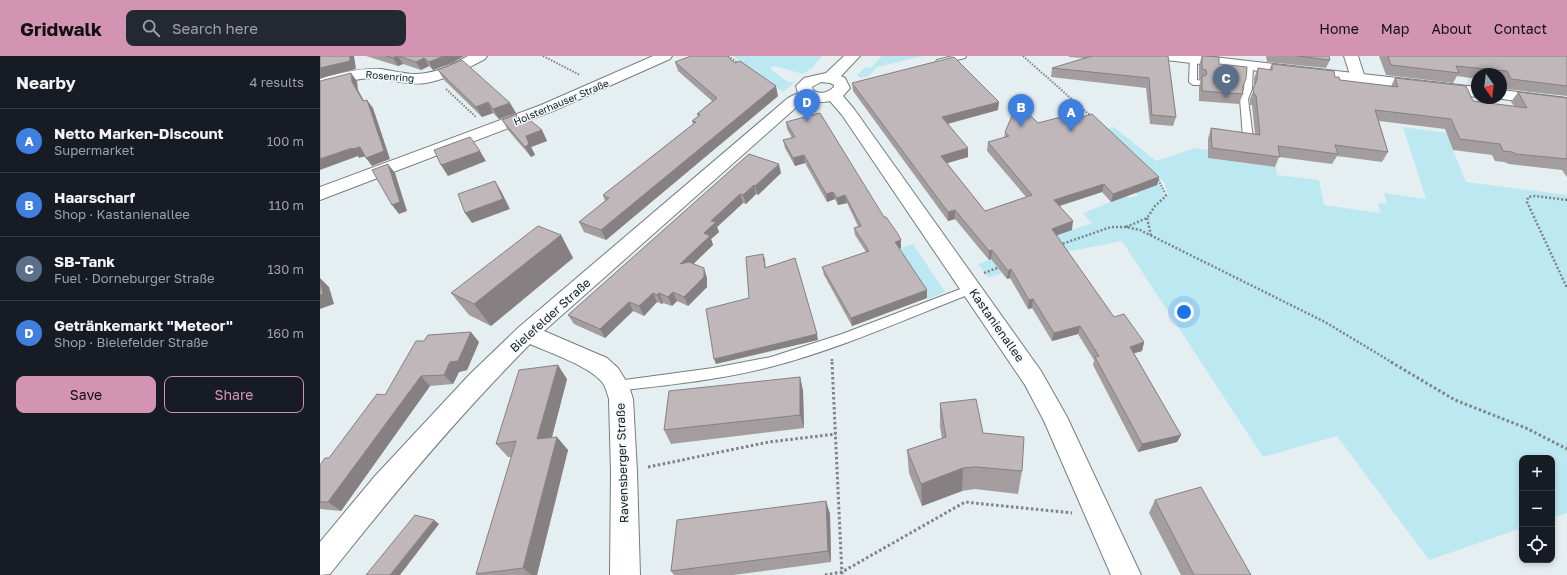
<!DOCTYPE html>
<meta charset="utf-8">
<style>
body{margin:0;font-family:"Golos Text",sans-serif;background:#242831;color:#f1f3f6}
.controls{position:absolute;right:12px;bottom:12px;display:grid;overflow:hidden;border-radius:8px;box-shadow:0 2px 6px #0003}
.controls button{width:36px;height:36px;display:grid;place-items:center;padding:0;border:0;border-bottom:1px solid #363941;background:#171b24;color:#f1f3f6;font:20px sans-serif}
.compass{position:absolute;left:1151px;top:12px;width:36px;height:36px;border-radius:50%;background:#171b24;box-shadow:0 2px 6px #0003;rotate:166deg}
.you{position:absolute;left:864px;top:256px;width:14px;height:14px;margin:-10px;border:3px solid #fff;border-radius:50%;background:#1a73e8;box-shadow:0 0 0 6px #1a73e833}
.badge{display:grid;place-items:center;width:26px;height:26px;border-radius:50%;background:#d394b1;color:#fff;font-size:13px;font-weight:700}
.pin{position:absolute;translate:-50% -33px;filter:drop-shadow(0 1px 2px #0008)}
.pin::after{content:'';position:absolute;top:21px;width:14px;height:12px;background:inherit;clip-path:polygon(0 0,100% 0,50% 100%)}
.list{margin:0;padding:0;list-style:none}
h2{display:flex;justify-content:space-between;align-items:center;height:52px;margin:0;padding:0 16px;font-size:17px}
h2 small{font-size:13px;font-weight:400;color:#9ea1a6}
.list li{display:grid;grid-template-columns:26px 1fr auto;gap:12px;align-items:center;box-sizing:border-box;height:64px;padding:0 16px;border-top:1px solid #363941}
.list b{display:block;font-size:15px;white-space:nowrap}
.list p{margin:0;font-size:13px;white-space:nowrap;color:#9ea1a6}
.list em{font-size:13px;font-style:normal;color:#9ea1a6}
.actions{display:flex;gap:8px;padding:12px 16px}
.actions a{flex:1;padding:9px 0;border:1px solid #d394b1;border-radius:8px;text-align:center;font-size:14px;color:#d394b1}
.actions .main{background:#d394b1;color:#111}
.icon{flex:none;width:22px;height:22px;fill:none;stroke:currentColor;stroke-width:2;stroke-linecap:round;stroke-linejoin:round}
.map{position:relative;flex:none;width:1247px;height:519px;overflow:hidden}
header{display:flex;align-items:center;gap:24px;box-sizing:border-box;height:56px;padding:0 20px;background:#d394b1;color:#111}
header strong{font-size:19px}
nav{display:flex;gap:22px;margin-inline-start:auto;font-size:14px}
.search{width:280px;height:36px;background:#242831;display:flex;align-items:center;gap:10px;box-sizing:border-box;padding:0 14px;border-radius:8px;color:#9ea1a6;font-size:15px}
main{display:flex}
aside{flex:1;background:#171b24}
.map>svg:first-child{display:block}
.green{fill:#bce8f2}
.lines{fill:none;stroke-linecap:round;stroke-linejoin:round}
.service-casing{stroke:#757d7f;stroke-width:2}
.minor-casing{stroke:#757d7f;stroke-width:2}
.tertiary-casing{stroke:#757d7f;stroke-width:2}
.path-far2{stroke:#7e8485;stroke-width:2;stroke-dasharray:1.5 1.5;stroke-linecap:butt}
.path-far1{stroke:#7e8485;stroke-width:2.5;stroke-dasharray:2 2;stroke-linecap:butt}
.path{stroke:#7e8485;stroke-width:3;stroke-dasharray:2.5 2.5;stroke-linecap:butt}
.service{fill:#fff;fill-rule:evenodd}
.minor{fill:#fff;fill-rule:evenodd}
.tertiary{fill:#fff;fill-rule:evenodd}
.wall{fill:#a49d9f}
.shaded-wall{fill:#868082}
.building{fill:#bfb7b9;stroke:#868082}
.labels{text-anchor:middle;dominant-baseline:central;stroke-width:3;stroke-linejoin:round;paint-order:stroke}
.far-street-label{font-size:10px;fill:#171b1b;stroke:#f3fbfe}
.street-label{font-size:12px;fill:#171b1b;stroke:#f3fbfe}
</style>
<header>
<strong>Gridwalk</strong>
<div class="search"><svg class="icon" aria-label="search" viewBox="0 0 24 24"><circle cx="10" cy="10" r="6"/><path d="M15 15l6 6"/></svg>Search here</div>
<nav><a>Home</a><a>Map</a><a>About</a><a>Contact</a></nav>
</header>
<main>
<aside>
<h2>Nearby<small>4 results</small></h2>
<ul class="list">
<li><span class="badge" style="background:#3f7fe0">A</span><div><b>Netto Marken-Discount</b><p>Supermarket</p></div><em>100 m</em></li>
<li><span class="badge" style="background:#3f7fe0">B</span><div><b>Haarscharf</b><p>Shop · Kastanienallee</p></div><em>110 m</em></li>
<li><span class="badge" style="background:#5c6f8a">C</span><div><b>SB-Tank</b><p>Fuel · Dorneburger Straße</p></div><em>130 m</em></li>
<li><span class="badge" style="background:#3f7fe0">D</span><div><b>Getränkemarkt &quot;Meteor&quot;</b><p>Shop · Bielefelder Straße</p></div><em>160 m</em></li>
</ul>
<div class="actions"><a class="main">Save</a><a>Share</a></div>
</aside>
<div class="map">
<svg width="1247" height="519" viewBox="0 0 1247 519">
<rect width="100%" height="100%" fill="#e5eef0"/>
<path class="green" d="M413,0H502L493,11L483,18L455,10L449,12L468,26H475L463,36Z
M562,0H603L557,11L549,20L540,22L537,19L546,11L550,12Z
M794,71L836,105L875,92L888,94V102L956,111L957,119L999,124L1004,149L1060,157L1058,147L1067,148L1064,137L1106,143L1083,71L1126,77L1146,126L1247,139V457L1232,462V402H1202V472L1109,504L1017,380L943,401L802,185L730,199L669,222L658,208L772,167L763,157L806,140L809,142L818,140L815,136L805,94L839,126L844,139L842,141L846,143L848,139L844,126L787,73Z
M593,188L625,236L608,243L575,194Z"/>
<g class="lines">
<defs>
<path id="service" d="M633,0H646L645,2L620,8L616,6L617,4Z
M870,1H873L877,3V24L882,25L883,27L882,29H873L869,26Z
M926,8H929L933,10L932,33L928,43L933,82L928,85L923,82L920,43L924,33Z
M651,229L655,230L657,233L655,236C588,262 520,293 450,311C400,324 348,329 297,335L292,334L290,330L292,326L297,325L393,312L451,301L522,278Z"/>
<path id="minor" d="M148,0H167L165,3C146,13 127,23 106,27C88,30 72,23 54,22C35,22 18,28 0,33V23C20,17 40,12 60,13C76,15 90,20 106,17C121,15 135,7 148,0Z
M524,0H540L521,20L525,22L530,32L523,40L534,53L721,315L747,361L821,519H791L724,365L705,329L522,59L510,45C498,48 491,43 480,48L224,275L287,302L298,312L309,330L313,343L317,416L320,519H290L291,416L289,343C287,337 286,331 282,326C269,310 230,297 210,288C138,361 74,437 10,518L0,519V486L55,420L150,318L199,271L468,42L478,37L476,30L484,22L506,17ZM501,26L510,27L514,29V31C507,37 500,39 493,34L492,31Z
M1024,0H1038L1045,22L1042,25L1037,27L1032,25Z"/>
<path id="tertiary" d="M333,0H352L350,3L233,55L0,144V131L221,49Z
M839,0H885L1157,31V41L846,4L841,3Z
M1181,34L1247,42V52L1175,42H1181Z"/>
</defs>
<use href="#service" class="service-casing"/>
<use href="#minor" class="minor-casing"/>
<use href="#tertiary" class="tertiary-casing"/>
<path class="path-far2" d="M223,0L260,19
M408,0L419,8
M703,0L772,61
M126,33L156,61
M750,56L763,53
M837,121L845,137"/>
<path class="path-far1" d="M1247,144L1215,140L1208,141L1207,146L1247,232
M827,162L831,179
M806,171L827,162L835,150L846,140L845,136
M739,189L791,171H806L820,174L1005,266L1073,307
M664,217L680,211
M512,303V307"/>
<path class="path" d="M512,306L522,519
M1071,306L1135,344L1206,372L1247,393
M328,411L449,386L516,378
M505,519L522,516L645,446L752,457"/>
<use href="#service" class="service"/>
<use href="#minor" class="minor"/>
<use href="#tertiary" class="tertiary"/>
</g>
<path class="wall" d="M46,0H144L132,7L113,14L109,10L101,14L83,8L78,10Z
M749,0H848L856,61L853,70L830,68L826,32L731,21L732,12L764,2L749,1Z
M882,0L899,8L922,33L923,38L919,48L879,45V30L881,24L879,23V9Z
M946,0H1009L1010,4L1006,12L947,6Z
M1059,0H1247V40L1185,33L1181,26V18H1157V23L1137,20L1133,27L1066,19Z
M355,6L458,40L286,184L264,176L259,166L285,145L283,139L373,68L372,65L378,60L377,58L392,45L358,15Z
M952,8L1015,21L1020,24L1071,30L1075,22L1153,45L1194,50L1191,46L1198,36L1247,42V121L1242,114L1189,108L1184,106L1175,105L1172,99L1133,94L1125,73L1059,65L1068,96L1062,106L1017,100L1012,108L959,101L955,111L888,102V83L891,72L935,78L932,49H930V43L934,33V22L938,12L949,14Z
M118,14L190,47L196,57L179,63L173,57L162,61L124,24Z
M532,27L678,54L628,68L648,101L627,107L665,155L706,141L667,95L668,86L684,82L685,76L718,67L746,61L759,62L839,121L837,129L791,146L782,136L740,150L752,174L736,179L794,261L824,286L822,295L814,297L861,379L857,386L818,396L773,309L774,304L758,278L732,285L712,252L708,253L690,222L687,223L671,203L669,204L635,163L628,165L533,35Z
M196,58L199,63L222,74L227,85L211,91L215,99L211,101L188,74L182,64Z
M466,66L581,192L579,193L607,242L532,270L504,219L502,211L546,196L535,179L534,172L538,170L527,147L518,149L515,143L507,146L485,107L475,110L465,92L463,84L472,82L467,73Z
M429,98L461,117L438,139L436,138L426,148L423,147L397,171L399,176L391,183L393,189L373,208L387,222V231L368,250L357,245L352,250L343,247L342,248L337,246L324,260L313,255L285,282L254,268L248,259Z
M241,179L253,202L171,270L149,259L131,237Z
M159,286L147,314L139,316L133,328L110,330L21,455L0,453V409L9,402L65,339Z
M480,321L483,335L484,372L351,388L344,374Z
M247,323L232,381L248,394L217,519H158L156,518L192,401H188L176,388Z
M620,347L663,377L702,415L698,438L655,433L642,435L602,450L589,417L587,394L622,382L620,371Z
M835,444L931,519H861L829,457Z
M506,445L510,458L511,506L413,519H354L351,515Z"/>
<path class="shaded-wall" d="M30,0H34L36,13L0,22V12Z
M77,0H78L83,8L78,10L73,2Z
M124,0H144L132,7L113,14L109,6Z
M104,2L109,10L101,14L96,6Z
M31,17L37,25L38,34L49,54L43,45L32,26Z
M456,30L458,40L286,184L281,174Z
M47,44L53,52L70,103L52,110L46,102Z
M168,46L173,57L162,61L156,51Z
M679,46L678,54L622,69V61Z
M190,47L196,57L179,63L173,53Z
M222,74L227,85L211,91L215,99L211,101L205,91L206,80Z
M40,91L46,100L39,102L38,100L0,114V103L32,92Z
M648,92V101L621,109V100Z
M160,95L166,105L128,120L121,109Z
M484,99L485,107L475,110L473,102Z
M68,108L75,117L87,155L79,158L72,149Z
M459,108L461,117L438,139L435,130Z
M839,121L837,129L791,146L793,138Z
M175,125L181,135L190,153L152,167L145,157Z
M784,128L782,136L732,152L734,144Z
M434,129L436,138L426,148L423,139Z
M513,136L515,143L507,146L506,138Z
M420,138L423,147L397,171L399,176L391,183L393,189L364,217L360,208L384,177L391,165Z
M525,139L527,147L518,149L517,142Z
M635,154V163L628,165V156Z
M753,165L752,174L730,182L732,173Z
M241,179L253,202L171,270L154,248Z
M581,184V192L575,194V186Z
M672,194L671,203L669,204V195Z
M443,198L445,203L446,218L445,212Z
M384,212L387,222V231L368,250L364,241Z
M691,213L690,222L687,223L688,215Z
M0,222L9,231L14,248L0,253Z
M607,234V242L532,270L531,262Z
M353,236L357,245L352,250L348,241Z
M333,237L337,246L324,260L319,250Z
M339,237L343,247L342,248L337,239Z
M713,243L712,252L708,253L709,244Z
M309,246L313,255L285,282L280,273Z
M760,270L758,278L732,285L734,277Z
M151,276L159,286L147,314L139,316L133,328L124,319L130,306Z
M497,278L498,284L396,308L394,303Z
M824,286L822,295L808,299L810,291Z
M238,309L247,323L228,396L217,383Z
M101,320L110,330L21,455L8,446Z
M480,321L483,335L484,372L480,359Z
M861,379L857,386L818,396L822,388Z
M237,381L248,394L217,519H211L203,512Z
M643,412L642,435L602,450L601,428Z
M506,445L510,458L511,506L508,495Z
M114,464L119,468L80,519H70Z"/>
<path class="building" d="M0,0H30V5L0,12Z
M66,0H77L73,2Z
M79,0H124L109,6L104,2L96,6Z
M371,0H407L415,7L420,5L456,30L281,174L259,166L289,142L283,139L376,66L372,65L380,59L377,58L397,42L355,6Z
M772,0H848L856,61L832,59L829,22L732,12Z
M882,0L899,1V8L927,11L926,23L922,32L923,38L882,35V20H885L887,18L886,14L882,13Z
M978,0H1009L1010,4Z
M1068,0H1247V30L1191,23L1187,15L1136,10L1139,17L1071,9Z
M634,1L679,46L622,61L648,92L621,100L665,155L712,139L668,86L689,80L685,76L692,60L706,55L718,67L745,60L746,61L756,59L759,62L772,58L839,121L793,138L784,128L734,144L753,165L732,173L794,261L804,258L824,286L810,291L861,379L822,388L775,301L779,300L760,270L734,277L713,243L709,244L691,213L688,215L672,194L669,195L635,154L628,156L532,27Z
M142,4L190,47L173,53L168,46L156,51L118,14Z
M952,8L1014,15L1015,21H1019L1020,24L1078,31L1075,22L1146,30L1153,45L1207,52L1198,36L1247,42V103L1196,98L1192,96L1183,95L1180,88L1140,83L1131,63L1055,54L1068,96L1015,89L1018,98L958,90L960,101L892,92L891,72L940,79L936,39H934L933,33L937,23L938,12L952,14Z
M31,17L32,26L43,45L47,44L64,95L46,102L40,91L33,93L32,92L0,103V25Z
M500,57L564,161H566L578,178L581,184L575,186L607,234L531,262L502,211L549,195L534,172L541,170L525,139L517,142L513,136L506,138L484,99L473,102L463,84L475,81L466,66Z
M196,58L198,63L205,60L222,74L206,80L209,88L205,91L182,64Z
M150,81L160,95L121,109L114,94Z
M429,98L459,108L435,130L434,129L423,139L420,138L391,165L396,166L384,177L390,180L360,208L369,206L384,212V221L364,241L353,236L348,241L339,237L337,239L333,237L319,250L309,246L280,273L248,259Z
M68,108L80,146L72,149L52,114Z
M175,125L183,143L145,157L138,138Z
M218,170L241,179L154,248L131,237Z
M443,198L445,212L475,202L497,278L394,303L386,253L429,242L426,201Z
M0,224L3,238L0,239Z
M151,276L138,305L130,306L124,319L101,320L8,446H0V409L5,402H9L57,338L65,339L96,285H104L108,279Z
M238,309L217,383L237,381L203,512L156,518L196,385L176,388L199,314Z
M480,321V359L344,374L349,335Z
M656,343L663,377L704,381L702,415L656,411L643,412L601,428L587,394L626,381L620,347Z
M881,431L931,519H874L835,444Z
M506,445L508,495L351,515L357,464Z
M95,459L114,464L70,519H46Z"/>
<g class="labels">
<g class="far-street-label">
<text transform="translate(70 20) rotate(5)">Rosenring</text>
<text transform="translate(241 46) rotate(-23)">Holsterhauser Straße</text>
</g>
<g class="street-label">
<text transform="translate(230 259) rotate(-42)">Bielefelder Straße</text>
<text transform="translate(677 269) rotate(55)">Kastanienallee</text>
<text transform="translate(302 407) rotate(-92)">Ravensberger Straße</text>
</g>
</g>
</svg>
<div class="controls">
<button>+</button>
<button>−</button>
<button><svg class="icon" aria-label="locate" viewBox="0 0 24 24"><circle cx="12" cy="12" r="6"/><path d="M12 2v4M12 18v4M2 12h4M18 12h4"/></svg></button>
</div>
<svg class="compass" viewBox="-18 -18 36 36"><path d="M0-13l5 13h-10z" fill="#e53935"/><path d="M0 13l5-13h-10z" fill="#9ea1a6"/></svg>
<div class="you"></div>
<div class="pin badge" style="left:751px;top:76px;background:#3f7fe0">A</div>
<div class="pin badge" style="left:701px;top:71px;background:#3f7fe0">B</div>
<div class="pin badge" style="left:906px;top:42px;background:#5c6f8a">C</div>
<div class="pin badge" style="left:487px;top:66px;background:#3f7fe0">D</div>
</div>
</main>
